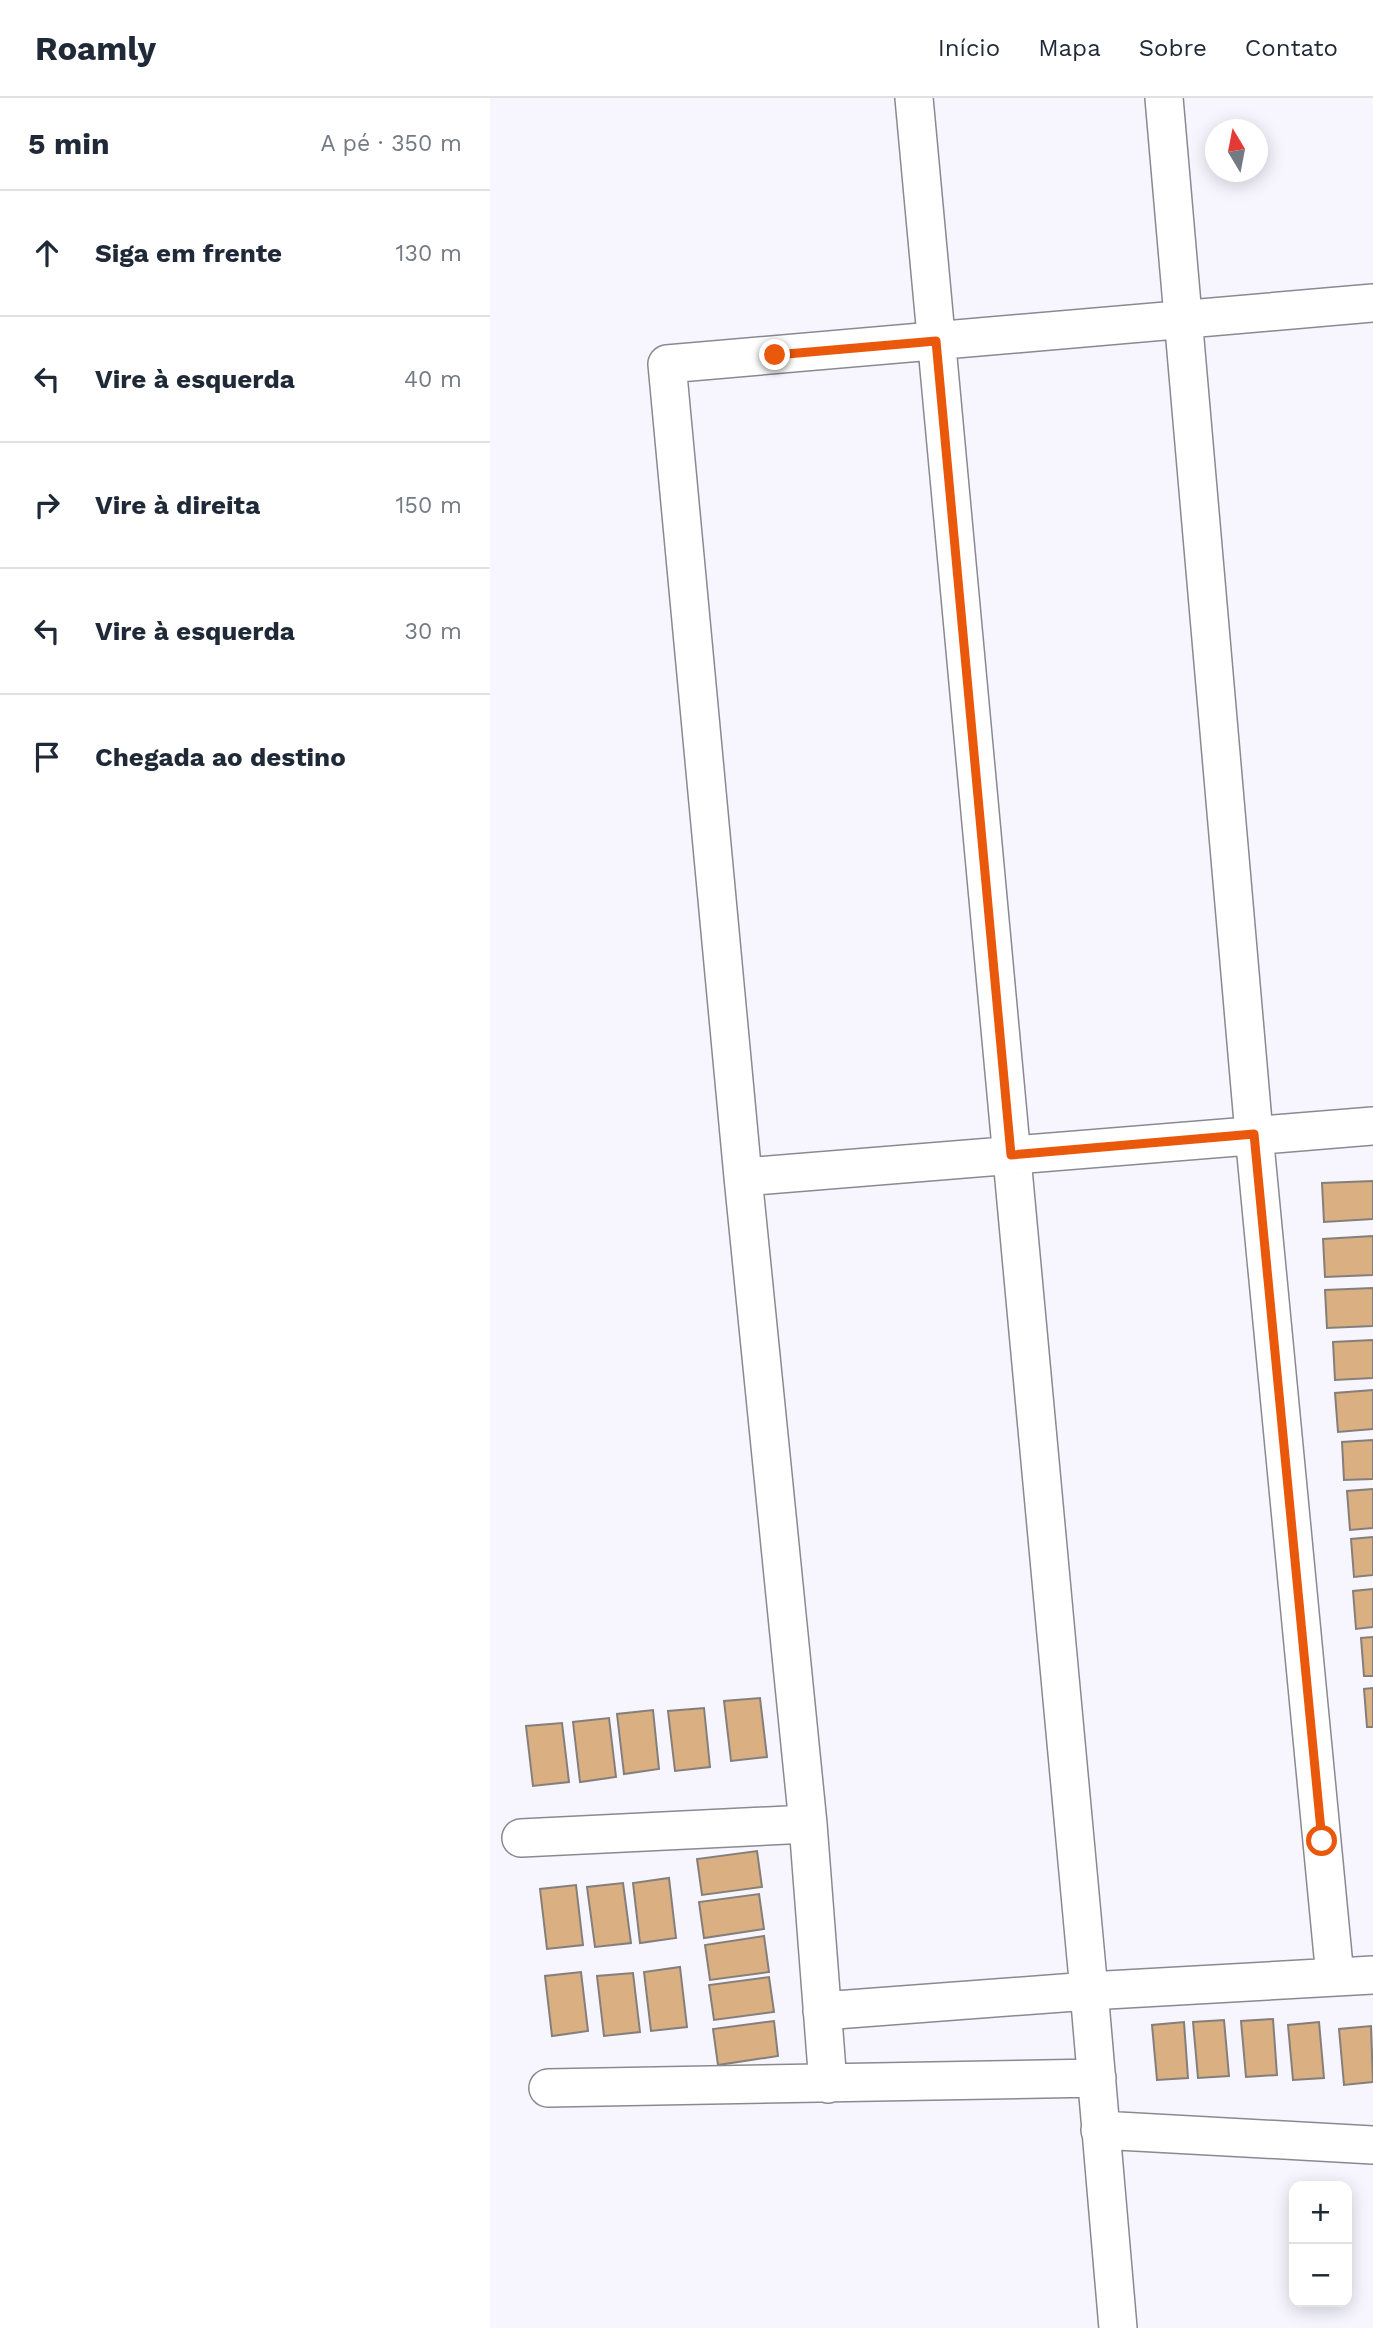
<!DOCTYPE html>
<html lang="pt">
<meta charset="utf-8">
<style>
body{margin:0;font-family:"Work Sans",sans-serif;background:#f2f2f3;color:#1f2937}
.controls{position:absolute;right:21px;bottom:21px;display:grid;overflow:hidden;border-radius:14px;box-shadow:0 4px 18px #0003}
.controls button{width:63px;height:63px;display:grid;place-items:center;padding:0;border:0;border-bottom:2px solid #e0e1e3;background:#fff;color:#1f2937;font:35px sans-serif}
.compass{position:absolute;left:715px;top:21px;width:63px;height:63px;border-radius:50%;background:#fff;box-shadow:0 4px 18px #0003;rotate:350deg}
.stop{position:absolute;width:21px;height:21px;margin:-16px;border:5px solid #ea580c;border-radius:50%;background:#fff}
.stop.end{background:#ea580c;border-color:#fff;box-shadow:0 2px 7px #0008}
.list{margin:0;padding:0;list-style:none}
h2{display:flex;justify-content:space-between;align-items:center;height:91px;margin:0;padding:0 28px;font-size:30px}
h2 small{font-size:23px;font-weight:400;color:#747a83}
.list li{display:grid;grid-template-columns:46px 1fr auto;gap:21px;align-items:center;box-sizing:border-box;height:126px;padding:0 28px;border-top:2px solid #e0e1e3}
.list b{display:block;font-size:26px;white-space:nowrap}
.list em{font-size:23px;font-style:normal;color:#747a83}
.icon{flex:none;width:38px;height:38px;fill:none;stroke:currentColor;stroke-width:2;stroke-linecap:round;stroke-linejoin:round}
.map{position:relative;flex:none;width:883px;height:2230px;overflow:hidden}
header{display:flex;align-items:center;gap:42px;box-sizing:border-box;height:98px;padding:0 35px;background:#fff;border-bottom:2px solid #e0e1e3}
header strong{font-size:33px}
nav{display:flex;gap:38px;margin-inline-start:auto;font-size:24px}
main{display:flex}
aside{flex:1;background:#fff}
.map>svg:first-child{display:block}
.building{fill:#daaf82;stroke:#847f7a;stroke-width:2}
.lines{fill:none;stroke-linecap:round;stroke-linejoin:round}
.minor-casing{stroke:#8a8990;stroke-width:40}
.minor{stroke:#fff;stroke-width:37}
.route{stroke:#ea580c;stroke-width:9}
</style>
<header>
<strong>Roamly</strong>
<nav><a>Início</a><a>Mapa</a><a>Sobre</a><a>Contato</a></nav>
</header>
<main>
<aside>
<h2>5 min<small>A pé · 350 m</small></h2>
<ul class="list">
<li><svg class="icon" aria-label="ahead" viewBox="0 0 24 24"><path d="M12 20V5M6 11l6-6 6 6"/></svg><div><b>Siga em frente</b></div><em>130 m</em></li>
<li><svg class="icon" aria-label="left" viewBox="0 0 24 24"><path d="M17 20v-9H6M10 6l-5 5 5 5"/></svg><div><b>Vire à esquerda</b></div><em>40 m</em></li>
<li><svg class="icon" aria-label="right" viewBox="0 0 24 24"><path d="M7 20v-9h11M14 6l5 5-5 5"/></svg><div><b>Vire à direita</b></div><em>150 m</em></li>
<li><svg class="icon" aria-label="left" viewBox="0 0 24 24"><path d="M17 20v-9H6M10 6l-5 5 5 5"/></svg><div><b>Vire à esquerda</b></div><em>30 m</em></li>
<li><svg class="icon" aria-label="arrive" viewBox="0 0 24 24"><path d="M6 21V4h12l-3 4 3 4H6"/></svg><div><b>Chegada ao destino</b></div></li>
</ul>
</aside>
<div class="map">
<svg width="883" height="2230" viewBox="0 0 883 2230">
<rect width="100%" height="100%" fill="#f7f6fe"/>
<path class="building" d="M883,1083V1121L834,1124L832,1085Z
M883,1138V1177L835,1179L833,1141Z
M883,1190V1228L837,1230L835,1192Z
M883,1242V1280L845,1282L843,1244Z
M883,1292V1331L848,1334L845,1295Z
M883,1342V1381L854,1382L852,1344Z
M883,1391V1430L860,1432L857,1393Z
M883,1439V1477L864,1479L861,1441Z
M883,1491V1529L866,1531L863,1493Z
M883,1539V1578H874L871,1540Z
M883,1590V1629H877L874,1591Z
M270,1600L277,1659L241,1663L234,1603Z
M214,1610L220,1669L185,1673L178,1613Z
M163,1612L169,1671L134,1676L127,1616Z
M119,1620L126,1679L90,1684L83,1624Z
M72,1625L79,1684L43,1688L36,1628Z
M267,1753L272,1789L212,1797L207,1761Z
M179,1780L186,1840L150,1845L143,1785Z
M133,1785L141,1845L105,1849L97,1789Z
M86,1787L93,1847L57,1851L50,1791Z
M269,1796L274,1831L214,1840L209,1804Z
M274,1838L279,1874L220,1882L215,1847Z
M190,1869L197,1929L161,1933L154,1874Z
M91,1874L98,1933L62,1938L55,1878Z
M143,1875L150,1934L114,1938L107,1878Z
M279,1879L284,1914L224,1922L219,1887Z
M783,1921L787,1977L756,1979L751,1923Z
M734,1922L739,1978L708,1980L703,1924Z
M284,1923L288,1958L228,1967L223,1931Z
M694,1924L698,1980L667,1982L662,1927Z
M829,1924L834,1980L803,1982L798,1927Z
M881,1928L883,1984L854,1987L849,1931Z"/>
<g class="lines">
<defs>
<path id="minor" d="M424,0L599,1893L628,2230
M674,0L764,1036L845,1879
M253,1079L883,1028
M31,1740L318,1726
M332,1913L599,1893L883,1877
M338,1986L318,1726L253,1079L177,266L883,205
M58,1990L607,1980
M610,2032L883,2047"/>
</defs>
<use href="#minor" class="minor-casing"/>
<use href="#minor" class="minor"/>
</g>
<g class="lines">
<path class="route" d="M285,257L446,243L521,1057L764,1036L832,1743"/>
</g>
</svg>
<div class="controls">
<button>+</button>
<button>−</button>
</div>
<svg class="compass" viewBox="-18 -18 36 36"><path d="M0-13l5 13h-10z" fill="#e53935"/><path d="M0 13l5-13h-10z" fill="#747a83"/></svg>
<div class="stop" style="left:832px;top:1743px"></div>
<div class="stop end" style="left:285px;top:257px"></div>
</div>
</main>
